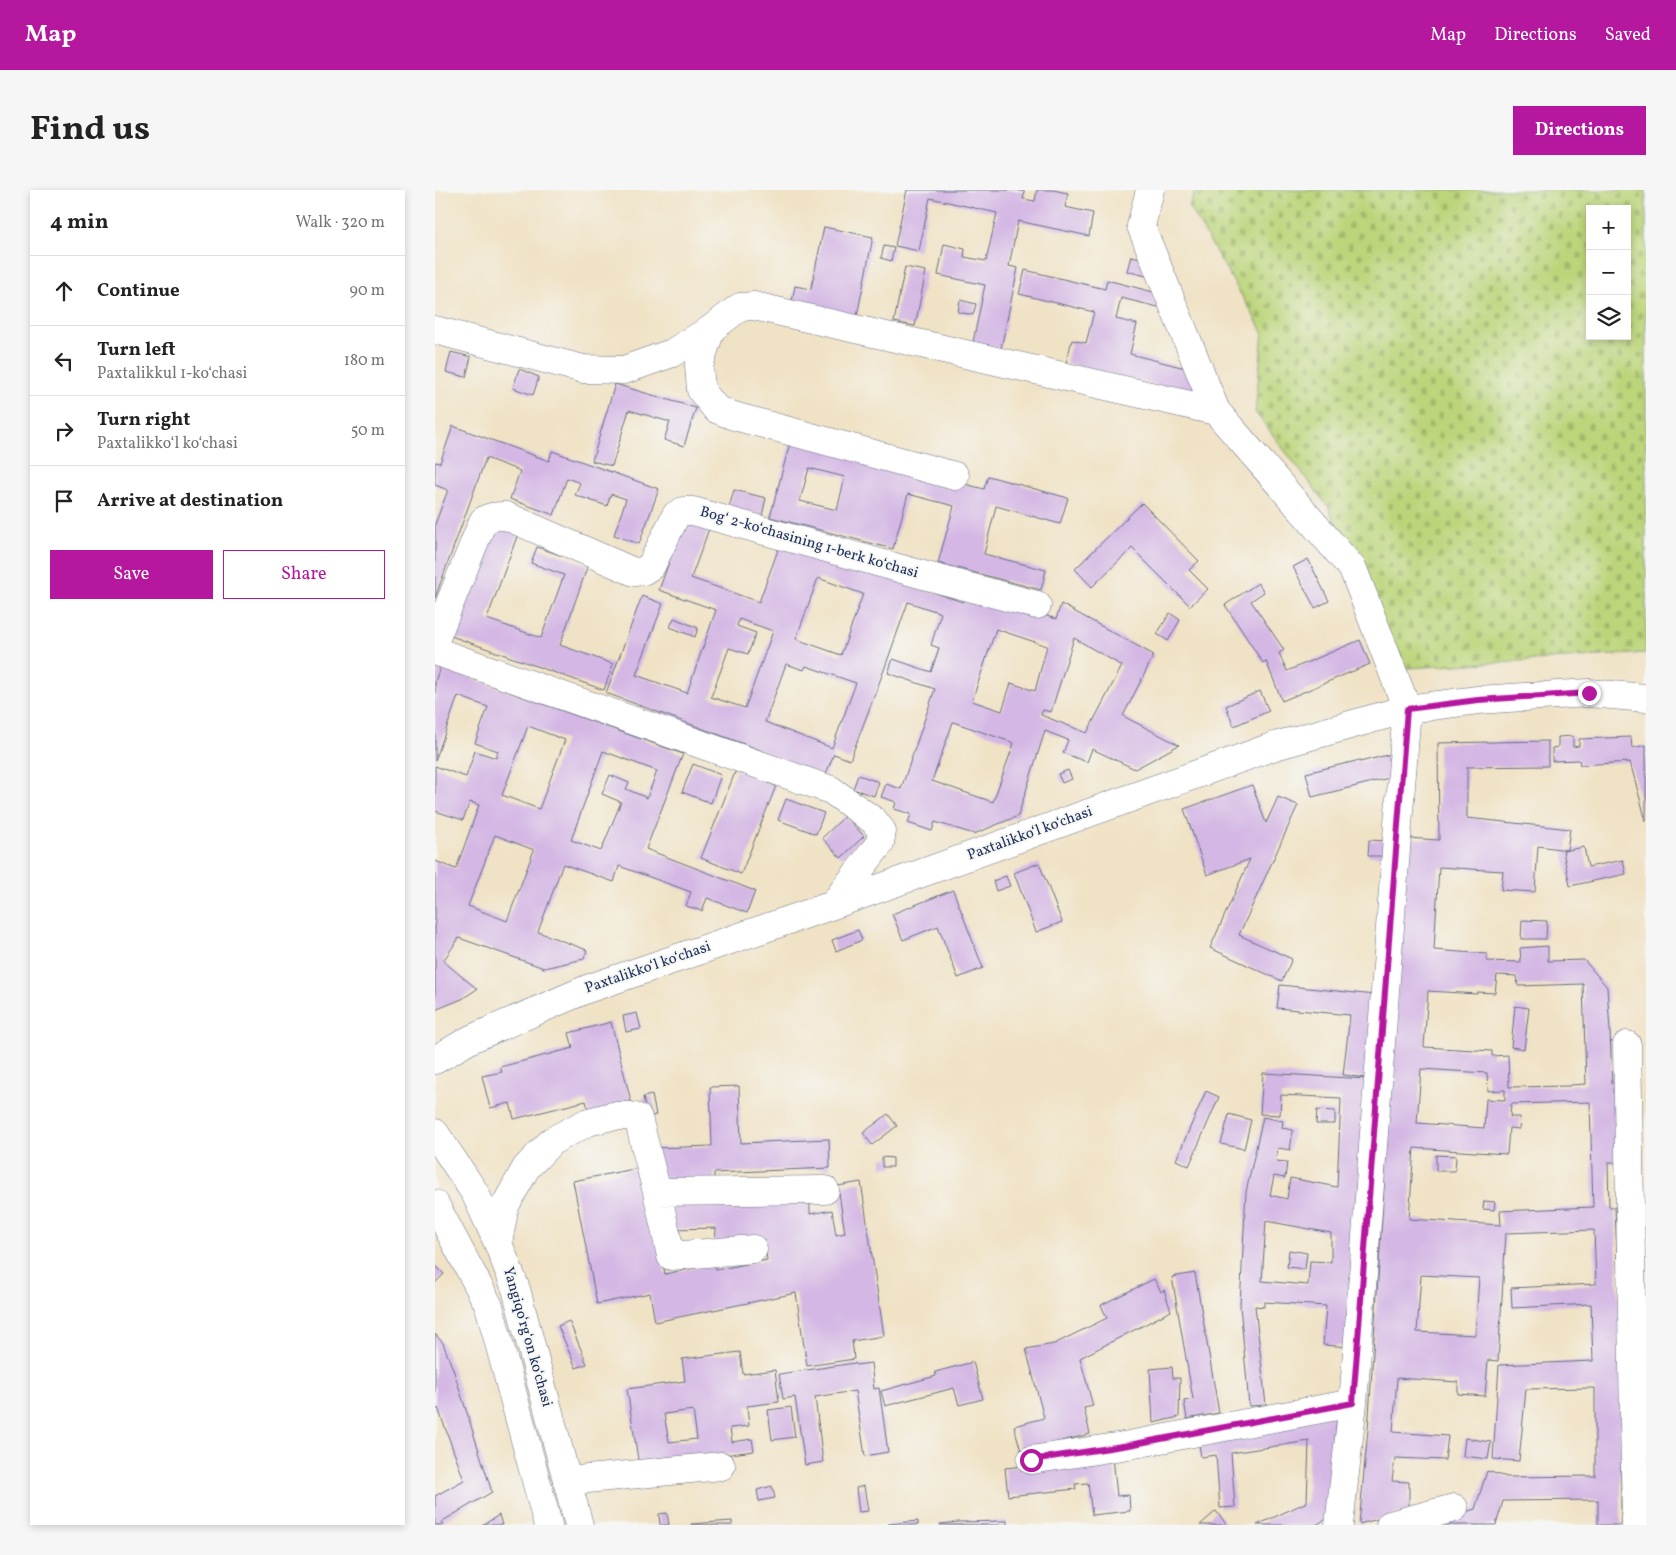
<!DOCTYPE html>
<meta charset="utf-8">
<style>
body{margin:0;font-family:Vollkorn,serif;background:#f6f6f6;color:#222}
.controls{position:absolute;right:15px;top:15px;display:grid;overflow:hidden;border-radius:0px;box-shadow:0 2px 8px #0003}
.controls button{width:45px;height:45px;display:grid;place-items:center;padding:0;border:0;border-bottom:1px solid #e0e0e0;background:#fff;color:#222;font:25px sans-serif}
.stop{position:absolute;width:15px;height:15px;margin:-11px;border:4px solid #b5179e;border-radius:50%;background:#fff}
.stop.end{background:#b5179e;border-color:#fff;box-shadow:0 1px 5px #0008}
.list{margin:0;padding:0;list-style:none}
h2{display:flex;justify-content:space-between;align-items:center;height:65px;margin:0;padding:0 20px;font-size:21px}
h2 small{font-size:16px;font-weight:400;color:#767676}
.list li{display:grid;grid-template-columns:32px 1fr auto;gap:15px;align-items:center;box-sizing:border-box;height:70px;padding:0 20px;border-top:1px solid #e0e0e0}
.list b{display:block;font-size:19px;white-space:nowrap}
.list p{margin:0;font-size:16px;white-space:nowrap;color:#767676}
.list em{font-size:16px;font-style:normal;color:#767676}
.actions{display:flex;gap:10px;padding:15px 20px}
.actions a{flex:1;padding:11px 0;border:1px solid #b5179e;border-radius:0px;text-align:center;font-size:18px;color:#b5179e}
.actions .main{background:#b5179e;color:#fff}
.icon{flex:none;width:28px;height:28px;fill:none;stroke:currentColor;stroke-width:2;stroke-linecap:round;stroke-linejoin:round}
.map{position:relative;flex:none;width:1211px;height:1335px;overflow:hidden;border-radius:0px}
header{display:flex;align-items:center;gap:30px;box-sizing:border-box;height:70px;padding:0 25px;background:#b5179e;color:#fff}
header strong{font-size:24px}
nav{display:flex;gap:28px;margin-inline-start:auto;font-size:18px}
.intro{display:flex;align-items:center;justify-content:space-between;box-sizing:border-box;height:120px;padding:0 30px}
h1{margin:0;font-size:35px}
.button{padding:12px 22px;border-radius:0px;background:#b5179e;color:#fff;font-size:18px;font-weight:700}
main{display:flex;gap:30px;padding:0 30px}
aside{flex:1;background:#fff;border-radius:0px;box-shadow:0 2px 8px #0003}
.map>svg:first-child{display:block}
.cemetery{fill:url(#cemetery-stones);stroke:#6c826c;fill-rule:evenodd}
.building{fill:#d4b7e4;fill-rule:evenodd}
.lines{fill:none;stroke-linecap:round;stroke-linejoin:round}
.minor-casing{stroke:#666e82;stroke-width:29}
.major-casing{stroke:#666e82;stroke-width:29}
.minor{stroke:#fff;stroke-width:28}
.major{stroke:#fff;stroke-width:28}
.route{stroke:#b5179e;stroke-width:6}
.labels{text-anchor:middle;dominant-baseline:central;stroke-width:4;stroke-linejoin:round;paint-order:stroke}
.street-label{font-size:15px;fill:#1b2f5e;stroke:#f6f6f2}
</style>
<header>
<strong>Map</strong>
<nav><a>Map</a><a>Directions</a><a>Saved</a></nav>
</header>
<div class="intro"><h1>Find us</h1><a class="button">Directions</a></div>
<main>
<aside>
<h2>4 min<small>Walk · 320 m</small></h2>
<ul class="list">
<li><svg class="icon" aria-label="ahead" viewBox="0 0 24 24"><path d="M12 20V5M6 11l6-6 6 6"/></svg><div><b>Continue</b></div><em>90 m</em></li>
<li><svg class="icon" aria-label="left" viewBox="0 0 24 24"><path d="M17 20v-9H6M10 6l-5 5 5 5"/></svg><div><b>Turn left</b><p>Paxtalikkul 1-koʻchasi</p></div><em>180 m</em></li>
<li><svg class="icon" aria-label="right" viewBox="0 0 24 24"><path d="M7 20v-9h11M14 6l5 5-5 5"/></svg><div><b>Turn right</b><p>Paxtalikkoʻl koʻchasi</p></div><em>50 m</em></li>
<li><svg class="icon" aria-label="arrive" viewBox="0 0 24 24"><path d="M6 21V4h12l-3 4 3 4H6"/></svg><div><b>Arrive at destination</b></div></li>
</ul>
<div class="actions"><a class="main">Save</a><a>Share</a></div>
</aside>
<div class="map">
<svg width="1211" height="1335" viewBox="0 0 1211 1335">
<defs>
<pattern id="cemetery-stones" width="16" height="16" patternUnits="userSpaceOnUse" patternTransform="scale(1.25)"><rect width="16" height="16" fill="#bcd57a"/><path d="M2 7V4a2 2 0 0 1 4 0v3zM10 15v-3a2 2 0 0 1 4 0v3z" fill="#a1b76c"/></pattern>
</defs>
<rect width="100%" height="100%" fill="#f6f6f2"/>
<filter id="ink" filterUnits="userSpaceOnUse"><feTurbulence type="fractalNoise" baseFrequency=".02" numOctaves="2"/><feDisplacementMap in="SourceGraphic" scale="10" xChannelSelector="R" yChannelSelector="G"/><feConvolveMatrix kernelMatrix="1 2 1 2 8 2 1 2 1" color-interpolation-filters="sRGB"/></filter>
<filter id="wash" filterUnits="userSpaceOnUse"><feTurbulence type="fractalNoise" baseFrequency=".0096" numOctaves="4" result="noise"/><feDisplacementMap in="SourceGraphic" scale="20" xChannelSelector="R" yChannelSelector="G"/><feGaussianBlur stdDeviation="1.12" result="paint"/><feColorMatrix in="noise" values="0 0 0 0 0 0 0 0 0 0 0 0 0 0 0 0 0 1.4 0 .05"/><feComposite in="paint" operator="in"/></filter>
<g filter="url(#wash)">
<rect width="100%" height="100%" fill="#f0e2c5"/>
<path class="cemetery" d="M761,0H1211V463L957,479L894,318L820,222L828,142L754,16ZM1155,19H1192V146H1155Z"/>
<g id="blocks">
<path class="building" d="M472,0H581L590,2L588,9L600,11L602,0H618L633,3L630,17L658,23L654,46L583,31L574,76L583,78L566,158L538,152L550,95L503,85L509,54L530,59L529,67L551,71L562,23L495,8L484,61L460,56Z
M389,37L438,47L422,126L357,112L360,96L376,99Z
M449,56L459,58L456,71L446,68Z
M696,66L710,69L715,87L692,81Z
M470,77L491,81L480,136L459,132Z
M590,80L670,99L672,90L722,103L727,118L686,108L681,129L702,134L695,164L758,180L766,206L631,173L637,150L651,153L659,122L584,104Z
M525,110L541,114L538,125L523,122Z
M16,162L36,167L31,187L11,182Z
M84,179L104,187L98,205L78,198Z
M180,194L261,218L249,256L229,250L235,232L194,220L177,276L157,271Z
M18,236L114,271L117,261L224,299L204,354L179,345L191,309L176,304L172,316L140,305L145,293L132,288L119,325L75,309L85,281L51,268L0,408V334L13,300L0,295V272L5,273Z
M356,249L549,299L553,286L633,308L625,334L561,316L549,364L611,380L606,400L503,373L519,316L473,304L458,359L335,327ZM374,278L410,287L402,320L365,311Z
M299,300L331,308L327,326L294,318Z
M707,313L764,371L754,380L773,399L755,416L697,358L657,397L640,379Z
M249,330L274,339L256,388L324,412L347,349L458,389L528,412L529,409L546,415L549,405L621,429L626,414L719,465L688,526L744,555L700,579L657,559L652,572L628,563L633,550L610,541L583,626L539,644L500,632L497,641L473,633L476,624L459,619L461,612L446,607L451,594L466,599L500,499L453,483L458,469L496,482L504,458L496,455L506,423L473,412L449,480L415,570L399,564L390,586L320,558L171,503L207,406L228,414L201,485L252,503L281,420L224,400ZM383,388L428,404L406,465L361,449ZM304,429L338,441L310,518L276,507L294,458L313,464L321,443L302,436ZM561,439L612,456L600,501L576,493L567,521L537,511ZM639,448L687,476L652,543L606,525L608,520L616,522ZM351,474L369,480L371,476L421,493L397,558L330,532ZM518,532L579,553L558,612L497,591Z
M57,332L84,341L52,429L106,448L129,385L96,373L102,357L153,375L125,455L178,474L169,500L16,446Z
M873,369L894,411L880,418L858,377Z
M823,393L829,402L816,411L849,460L844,463L852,481L925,450L935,474L847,511L831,471L828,473L790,415Z
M735,423L745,430L733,451L722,444Z
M239,428L263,438L260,447L235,437Z
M5,477L248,564L211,659L320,701L312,723L272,708L267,721L251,716L256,702L184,676L179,692L128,674L103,742L152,760L149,769L109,778L24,748L8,771L42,799L27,809L0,820V671L21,679L44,615L35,612L28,630L0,621V576L31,587L40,561L61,568L63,561L40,553L53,517L23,506L0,571V492ZM93,536L130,550L104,619L67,605ZM168,561L222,581L212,608L191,599L194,593L175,585L167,604L186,612L166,661L136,650ZM60,645L99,660L72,731L33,716Z
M825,501L834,521L799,536L791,516Z
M1138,546V557L1144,556V549L1196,547L1197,558L1211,555V631L1195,572L1145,575L1144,570L1117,571V558L1123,557V547Z
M1113,551V576L1032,577V628L1135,639L1132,660L1103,656L1100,702L1066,700L1068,681L1004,677L999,760L1052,764V771L1086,772L1085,758L1113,756V771L1149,770L1172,797L1175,840L1177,893L1180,894L1182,973H1173L1174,1017H1180L1186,1170V1335H1163V1310L1068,1311L1061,1335H991L1040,1319L1052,1281L1072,1287L1160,1286V1198L1091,1199L1084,1271L1058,1269L1064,1175L1158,1171L1156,1114L1077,1118L1076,1098L1161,1094L1159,1040L1071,1043L1063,1171L1053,1170L1050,1206L1023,1204V1192L962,1188L958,1242L1013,1246L1010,1270L960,1268L957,1291L974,1292V1321L924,1334L933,1240L972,648L1004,650L1003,553ZM1062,785L1082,786L1083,796L1148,794L1151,894L1135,895V896L1074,897L1073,865L1057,866V861L989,857L993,801L1042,804V802L1060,803ZM986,879L1052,883L1053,901L1070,900V910L1051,909L1049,938L982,933ZM1155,912L1158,1017L1065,1021L1066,1035L974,1029L979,958L1072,964L1074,938L1084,939L1085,927H1075L1076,914ZM986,1085L1044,1088L1040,1145L982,1142Z
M956,564L962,586L877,607L871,583L925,570V572Z
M258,574L286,585L276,613L247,602Z
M301,580L341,596L306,684L266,668Z
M633,580L637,589L627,593L623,584Z
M423,585L444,592L439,606L418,599Z
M817,595L831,633L843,607L863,615L804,745L857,769L847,791L775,758L815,669L772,685L749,619Z
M351,609L389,623L381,644L343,630Z
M410,626L429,646L406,668L387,648Z
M934,650L951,651L950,666H933Z
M1149,657L1153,677L1188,670L1191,684L1135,696L1128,661Z
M604,673L627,732L601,742L579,683Z
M571,686L575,696L561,701L558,691Z
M518,700L548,778L523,788L503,736L468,750L457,724Z
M1087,730L1112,731L1111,749H1086Z
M423,740L427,750L401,761L397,750Z
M845,795L940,805L931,888L908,885L915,825L842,818Z
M1080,816L1094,818L1089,859L1076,857Z
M202,823L206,839L191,842L188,826Z
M176,832L197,915L155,926L151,911L79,929L75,913L55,918L47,886L67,882L65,877L138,858L134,843Z
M828,883L932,889L915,1157L888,1155L891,1116L829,1112V1117L820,1116L831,1215L814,1216L805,1115L811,1002L828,927L848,931L847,938L858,940L855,960L843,958L841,971L852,972L850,988L839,986L835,1005L852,1009L855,988L902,997L906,908L846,905L845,925L825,924ZM831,1031L896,1043V1072L875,1071L873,1095L827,1091Z
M304,896L306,953L394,949L395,978L279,983V993L230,995L220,958L277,956L275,897Z
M771,901L784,907L754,976L741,970Z
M217,905L221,925L212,927L208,907Z
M882,920L900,921V934H881Z
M453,924L462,936L437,955L428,943Z
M794,924L816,930L809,959L786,954Z
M1001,965L1021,966L1020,981H1001Z
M447,967L458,968V977H447Z
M209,977L230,1084L279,1074L281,1080L332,1070L330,1054H280L281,1038L237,1039V1012L375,1014V1024L397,1020L401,1045L410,1043L403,996L426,992L449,1146L417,1151L419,1169L372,1176L361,1103L220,1132L215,1103L162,1114L138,991Z
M1049,1011L1060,1012L1059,1020L1048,1019Z
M854,1060L872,1063L870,1079L852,1077Z
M0,1075L9,1084L0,1093Z
M760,1083L784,1223L752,1229L749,1211L758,1209L737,1087Z
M719,1089L726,1102L729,1100L736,1121L645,1168L658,1216L649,1218L655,1244L586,1261L579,1236L609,1228L591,1159L619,1154L672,1128L666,1115Z
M134,1131L152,1174L141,1178L123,1136Z
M0,1144L8,1153L19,1182L57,1302L6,1332L8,1335H0V1306L29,1290L3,1218L0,1220Z
M305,1162L308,1184L340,1180L344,1212L312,1216L314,1236L295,1238L297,1252L317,1249L319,1261L204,1276L192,1199L250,1191L247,1169ZM258,1220L262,1249L234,1252L229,1224Z
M538,1172L548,1209L524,1215L519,1198L450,1216L446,1201L501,1186L500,1182Z
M420,1173L421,1175L436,1173L439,1199L444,1198L453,1262L430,1266L420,1201L380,1207L388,1272L370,1275L360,1207L348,1209L344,1184Z
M737,1177L738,1188H745L744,1227L718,1233L715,1179Z
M356,1217L360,1247L337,1250L333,1220Z
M902,1223L895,1327L881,1335H822L872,1312L874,1251L796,1263L800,1317L785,1318L781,1265L766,1267L763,1249Z
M1030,1248L1056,1252L1053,1269L1028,1266Z
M678,1267L682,1306L694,1305L695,1321L657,1325L653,1293L640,1294L641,1299L573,1306L570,1278Z
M337,1296L340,1308L324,1311L322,1300Z
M429,1296L433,1321L424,1322L421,1298Z
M781,1321L792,1335H765Z
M232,1323L234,1335H225L224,1324Z
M64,1325L67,1335H48Z
M297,1331V1335H256V1334Z
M483,1331V1335H453V1334Z
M572,1331V1335H505V1334L523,1332Z"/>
</g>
</g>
<g filter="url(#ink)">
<use href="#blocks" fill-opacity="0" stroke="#666e82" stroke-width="1"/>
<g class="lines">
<defs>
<path id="minor" d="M715,0L706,36L781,221L918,379L972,519L918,1213L904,1335
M276,139L264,176L266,200L281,219L299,226L520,286
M0,140L148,179L189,180L237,163L276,139L305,117L319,116L781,221
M0,450L48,331C55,326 62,326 71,326L199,382L208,381L216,376L241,325L248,321H258L492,386L602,415
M0,461L396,600L439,631L447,641L445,653L398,715
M1192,855L1201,1335
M0,870L36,849L152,799L398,715L840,556L972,519L1043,510L1154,503L1211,508
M63,1053L70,1016L91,978L117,951L153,932L177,926H196L203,928L222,1002
M318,1059L236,1066L222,1002L390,1000
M596,1270L694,1255L918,1213
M132,1291L286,1276
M955,1335L1019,1318"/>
<path id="major" d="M0,943L40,1003L63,1053L81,1099L144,1335
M0,1014L54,1116L113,1335"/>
</defs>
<use href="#minor" class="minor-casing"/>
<use href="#major" class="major-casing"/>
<use href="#minor" class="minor"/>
<use href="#major" class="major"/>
</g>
</g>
<g class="lines" filter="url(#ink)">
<path class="route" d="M596,1270L694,1255L918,1213L972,519L1043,510L1154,503"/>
</g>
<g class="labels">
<g class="street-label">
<text transform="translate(374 353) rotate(16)">Bogʻ 2-koʻchasining 1-berk koʻchasi</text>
<text transform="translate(595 644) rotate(-20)">Paxtalikkoʻl koʻchasi</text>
<text transform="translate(213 778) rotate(-19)">Paxtalikkoʻl koʻchasi</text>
<text transform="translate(92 1147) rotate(74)">Yangiqoʻrgʻon koʻchasi</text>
</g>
</g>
</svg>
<div class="controls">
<button>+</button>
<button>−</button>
<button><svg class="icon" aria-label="layers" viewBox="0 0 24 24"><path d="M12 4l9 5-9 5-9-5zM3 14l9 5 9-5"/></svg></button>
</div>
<div class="stop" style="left:596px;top:1270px"></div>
<div class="stop end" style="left:1154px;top:503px"></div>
</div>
</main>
